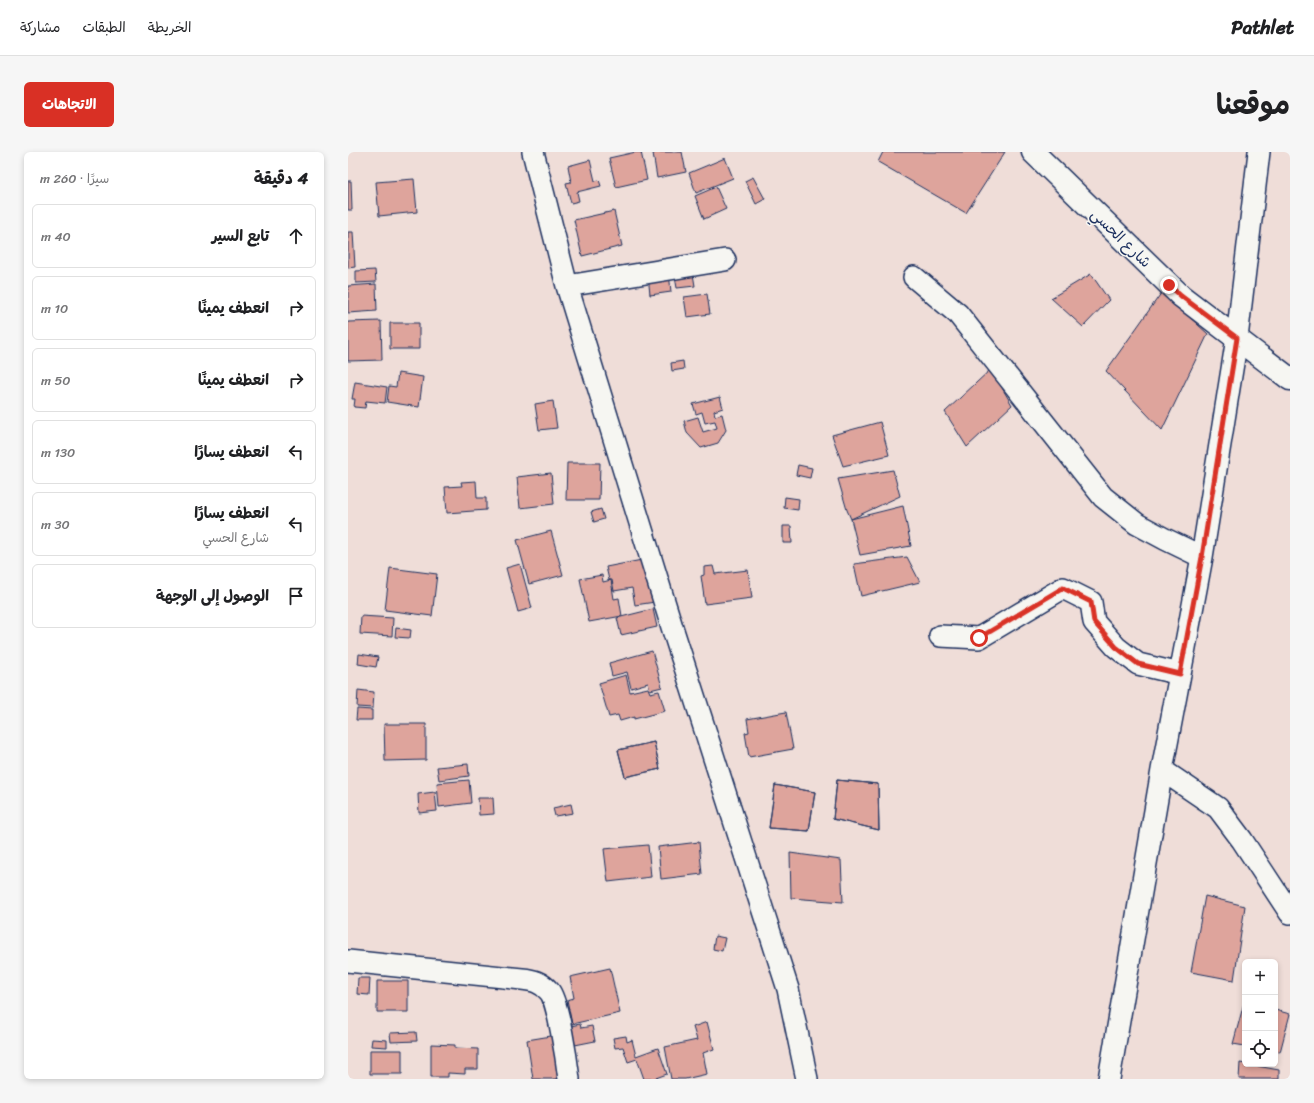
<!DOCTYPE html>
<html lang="ar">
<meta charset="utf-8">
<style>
body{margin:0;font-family:Sriracha,"Playpen Sans Arabic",sans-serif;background:#f6f6f6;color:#202124;direction:rtl}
.controls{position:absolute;right:12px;bottom:12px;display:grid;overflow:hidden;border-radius:6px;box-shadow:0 2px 6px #0003}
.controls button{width:36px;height:36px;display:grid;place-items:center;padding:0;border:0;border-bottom:1px solid #e0e0e0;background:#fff;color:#202124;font:20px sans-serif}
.stop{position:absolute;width:12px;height:12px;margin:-9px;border:3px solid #d93025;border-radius:50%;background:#fff}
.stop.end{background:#d93025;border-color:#fff;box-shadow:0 1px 4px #0008}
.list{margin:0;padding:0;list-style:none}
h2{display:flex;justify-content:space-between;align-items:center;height:52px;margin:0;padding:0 16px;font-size:17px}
h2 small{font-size:13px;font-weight:400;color:#757577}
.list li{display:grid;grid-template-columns:26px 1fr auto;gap:12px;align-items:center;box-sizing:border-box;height:64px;margin:0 8px 8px;padding:0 8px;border:1px solid #e0e0e0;border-radius:6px}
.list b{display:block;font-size:15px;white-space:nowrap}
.list p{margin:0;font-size:13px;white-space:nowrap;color:#757577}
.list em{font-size:13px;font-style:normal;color:#757577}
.icon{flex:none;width:22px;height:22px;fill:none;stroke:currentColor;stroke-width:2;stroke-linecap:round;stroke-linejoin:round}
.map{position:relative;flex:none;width:942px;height:927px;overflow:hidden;direction:ltr;border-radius:6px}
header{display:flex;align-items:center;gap:24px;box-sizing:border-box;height:56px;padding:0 20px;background:#fff;border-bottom:1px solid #e0e0e0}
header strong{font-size:19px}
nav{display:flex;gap:22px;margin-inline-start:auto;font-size:14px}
.intro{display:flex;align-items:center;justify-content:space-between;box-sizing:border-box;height:96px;padding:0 24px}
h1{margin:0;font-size:28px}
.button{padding:10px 18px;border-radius:6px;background:#d93025;color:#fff;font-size:14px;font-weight:700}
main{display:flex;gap:24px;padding:0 24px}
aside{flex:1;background:#fff;border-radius:6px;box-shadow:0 2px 6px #0003}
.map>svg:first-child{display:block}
.building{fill:#dea49c;stroke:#1b2f5e}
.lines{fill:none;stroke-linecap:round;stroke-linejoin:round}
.street-casing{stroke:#1b2f5e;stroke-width:24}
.secondary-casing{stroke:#1b2f5e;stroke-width:25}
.street{stroke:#f6f6f2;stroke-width:21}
.secondary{stroke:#f6f6f2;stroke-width:22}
.route{stroke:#d93025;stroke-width:5}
.labels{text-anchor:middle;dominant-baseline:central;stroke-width:3;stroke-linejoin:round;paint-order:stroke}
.street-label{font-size:15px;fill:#1b2f5e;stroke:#f6f6f2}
</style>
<header>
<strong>Pathlet</strong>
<nav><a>الخريطة</a><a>الطبقات</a><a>مشاركة</a></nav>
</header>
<div class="intro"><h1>موقعنا</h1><a class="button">الاتجاهات</a></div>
<main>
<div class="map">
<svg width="942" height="927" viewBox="0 0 942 927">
<rect width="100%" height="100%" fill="#efddd8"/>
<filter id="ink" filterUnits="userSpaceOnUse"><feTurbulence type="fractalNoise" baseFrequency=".025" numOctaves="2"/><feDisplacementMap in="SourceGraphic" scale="8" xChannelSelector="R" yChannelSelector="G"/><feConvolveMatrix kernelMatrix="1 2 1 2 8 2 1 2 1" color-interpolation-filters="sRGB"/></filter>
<g filter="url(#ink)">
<path class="building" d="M288,0H293L299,28L268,35L261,6Z
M312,0H334L338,20L309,26L305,1Z
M535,0H657L618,61L530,10Z
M377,6L385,26L348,41L341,21Z
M242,8L247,29L251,28L253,34L229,40L231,49L223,51L218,31L223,30L220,14Z
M405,25L417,47L408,52L397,29Z
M66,27L69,60L31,64L28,30Z
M0,29H3L4,58H0Z
M368,35L378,57L356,67L347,44Z
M266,59L274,94L234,104L226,68Z
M0,80H5L7,115L0,116Z
M344,116L347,134L329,136L326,119Z
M27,118L28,130L8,131V119Z
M321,120L323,140L302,143L300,123Z
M743,122L761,148L735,175L703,146Z
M28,132L29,159L0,161V134Z
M814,140L860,182L814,278L758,219Z
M359,142L362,162L339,165L336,145Z
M33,169L34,208L0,209V170Z
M42,171H71V197H42Z
M335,209L336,217L324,219L323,211Z
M643,217L664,253L619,295L597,260Z
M50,221L75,225L71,255L39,250L41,234L48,235Z
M7,230L39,235L37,251L18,249L17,256L6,255L7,247H4Z
M372,245L375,256L366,259L367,264L374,262L378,278L370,291L353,296L339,281L336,269L350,265L355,280L369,276L367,269L357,271L354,260L348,262L345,252Z
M205,249L209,276L191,278L187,252Z
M532,270L541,303L495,314L484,283Z
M219,311H252L251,348H218Z
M450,313L464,316L462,326L448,323Z
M545,318L552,344L503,367L499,358L490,327Z
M203,321L206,352L172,356L169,325Z
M128,329L129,346H138V358L99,361L97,335L114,334L113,330Z
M437,345L451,347L450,358L436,356Z
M555,354L563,394L512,403L503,367Z
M253,357L256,367L246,370L243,360Z
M435,374H443L444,391H435Z
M203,379L215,423L181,432L169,388Z
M559,405L572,430L513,444L506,412Z
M299,407L307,450L287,453L284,436L266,439L264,428H261L258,415Z
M172,412L184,456L170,460L158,416Z
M365,414L367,422L400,418L404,446L357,452L353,424L356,423V415Z
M42,416L89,422L84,464L37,458Z
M254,423L255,430L263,428L266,447L271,446L274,464L241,470L232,427Z
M305,457L309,475L273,483L269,466Z
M13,464L45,466L44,484L12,482Z
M48,476L63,478L62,486L47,485Z
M304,499L314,535L302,538L300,531L283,536L279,520L264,524L261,511Z
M11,502L30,505L28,515L10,512Z
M278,523L282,540L300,536L302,541L311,539L317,559L286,567V565L272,569L270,563L261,565L251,531Z
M10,538L26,540L25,556L9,555Z
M9,557L24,558V568H8Z
M438,560L445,597L401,605L397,581L401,580L399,567Z
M36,572H78V608L37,609Z
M306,590L312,617L277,625L270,598Z
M306,590L312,617L277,625L270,598Z
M120,612L121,624L91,628L89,615Z
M121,628L123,651L91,655L89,631Z
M489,628L530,632L531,678L485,667Z
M489,628L530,632L531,678L485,667Z
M427,633L467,640L461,679L421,676Z
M427,633L467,640L461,679L421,676Z
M87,640L89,659L71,661L70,642Z
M130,646H145L146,662L131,663Z
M223,652L225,661L207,664L205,656Z
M351,690L354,722L313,727L310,695Z
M300,693L303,725L260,730L256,697Z
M442,701L493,708L495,750L443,746Z
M857,744L897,754L886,828L843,820Z
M367,784L377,786L374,799L365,797Z
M262,816L272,861L224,872L219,848L226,846L222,825Z
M10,826H22L21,843L9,842Z
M29,829H60V860H29Z
M896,851H897V894L885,892Z
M927,858L942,862L932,900L927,899Z
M359,870L366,897L355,901L359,922L337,927H323L317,895L349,888L345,875Z
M232,872L233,876L244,874L247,889L227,893L223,874Z
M68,880L69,889L43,890L42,881Z
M209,883L216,927H185L179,888Z
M278,884L279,890L284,888L288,904L310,896L319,922L305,927H296L289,907L280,910L275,895L267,896L265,886Z
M24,887L39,888V895L23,894Z
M83,892L107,893V896L130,897V917H117V922L100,921V925H83Z
M22,898H54V922H22Z
M892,911L931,918V927H891Z"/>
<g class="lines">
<defs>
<path id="street" d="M185,0L219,134L324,475L440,837L459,927
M566,125L610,162L755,345L789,372L817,387L854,405
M219,134L377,108
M592,484L631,486L715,436L743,450L746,470L768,495L790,512L832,522
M814,618L870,656L894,688L942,761
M0,809L174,827C185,828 193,830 201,839C210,848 219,911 221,927
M761,927L814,618L854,405L889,186L911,0"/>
<path id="secondary" d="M685,0L833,144L942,227"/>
</defs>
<use href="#street" class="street-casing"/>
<use href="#secondary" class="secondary-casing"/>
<use href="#street" class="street"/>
<use href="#secondary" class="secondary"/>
</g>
</g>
<g class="lines" filter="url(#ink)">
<path class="route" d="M631,486L715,436L743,450L746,470L768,495L790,512L832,522L854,405L889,186L833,144L821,133"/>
</g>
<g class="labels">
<g class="street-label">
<text transform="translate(773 86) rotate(44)">شارع الحسي</text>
</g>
</g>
</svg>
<div class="controls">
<button>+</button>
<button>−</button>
<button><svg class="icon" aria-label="locate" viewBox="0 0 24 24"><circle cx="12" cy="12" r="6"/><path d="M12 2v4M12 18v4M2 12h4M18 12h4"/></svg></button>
</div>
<div class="stop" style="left:631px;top:486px"></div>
<div class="stop end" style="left:821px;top:133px"></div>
</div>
<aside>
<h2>4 دقيقة<small>سيرًا · 260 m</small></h2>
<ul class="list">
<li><svg class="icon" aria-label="ahead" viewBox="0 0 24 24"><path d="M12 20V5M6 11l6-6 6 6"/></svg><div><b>تابع السير</b></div><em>40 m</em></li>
<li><svg class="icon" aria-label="right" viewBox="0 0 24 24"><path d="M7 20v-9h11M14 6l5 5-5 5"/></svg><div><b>انعطف يمينًا</b></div><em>10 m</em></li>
<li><svg class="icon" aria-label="right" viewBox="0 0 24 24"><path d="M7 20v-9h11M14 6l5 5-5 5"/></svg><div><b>انعطف يمينًا</b></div><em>50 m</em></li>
<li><svg class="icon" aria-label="left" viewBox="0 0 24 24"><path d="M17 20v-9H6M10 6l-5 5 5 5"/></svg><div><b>انعطف يسارًا</b></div><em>130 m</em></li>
<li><svg class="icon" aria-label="left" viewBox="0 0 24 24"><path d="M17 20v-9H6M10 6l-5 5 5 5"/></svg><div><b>انعطف يسارًا</b><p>شارع الحسي</p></div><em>30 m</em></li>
<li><svg class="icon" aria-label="arrive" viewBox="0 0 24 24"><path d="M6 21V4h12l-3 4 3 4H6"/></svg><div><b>الوصول إلى الوجهة</b></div></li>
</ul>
</aside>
</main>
